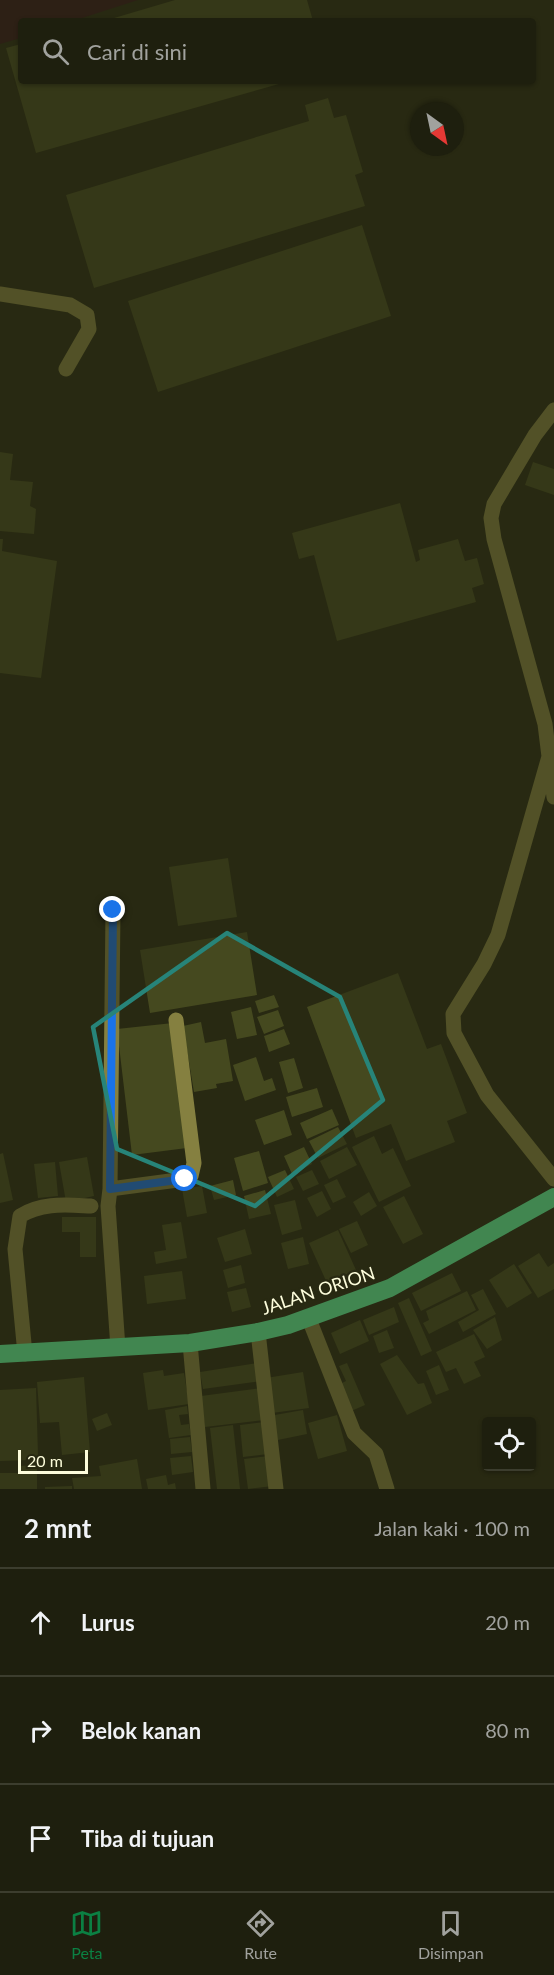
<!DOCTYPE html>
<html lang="id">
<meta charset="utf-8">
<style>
body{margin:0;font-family:Lato,sans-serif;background:#2b2c1c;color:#f1f3f6}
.controls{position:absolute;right:18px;bottom:18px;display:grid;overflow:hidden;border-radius:6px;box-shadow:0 2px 4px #0004}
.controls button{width:54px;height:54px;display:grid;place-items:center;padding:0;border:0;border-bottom:2px solid #3c3d2e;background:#1e1f0e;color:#f1f3f6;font:30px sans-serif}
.compass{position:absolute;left:410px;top:102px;width:54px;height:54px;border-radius:50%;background:#1e1f0e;box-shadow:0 2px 4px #0004;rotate:147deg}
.scale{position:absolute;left:18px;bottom:15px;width:70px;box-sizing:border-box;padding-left:6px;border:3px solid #fdfddc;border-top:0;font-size:16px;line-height:21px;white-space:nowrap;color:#fdfddc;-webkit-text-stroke:4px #282912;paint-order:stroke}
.stop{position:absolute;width:18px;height:18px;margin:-14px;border:4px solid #1a73e8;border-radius:50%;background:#fff}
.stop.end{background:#1a73e8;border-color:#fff;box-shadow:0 2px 6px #0008}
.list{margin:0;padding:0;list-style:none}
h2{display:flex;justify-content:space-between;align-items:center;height:78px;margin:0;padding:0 24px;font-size:26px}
h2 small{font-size:20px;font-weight:400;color:#a1a29e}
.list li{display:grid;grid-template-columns:39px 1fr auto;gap:18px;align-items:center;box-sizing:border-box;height:108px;padding:0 24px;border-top:2px solid #3c3d2e}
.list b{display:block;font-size:22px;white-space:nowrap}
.list em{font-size:20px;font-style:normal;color:#a1a29e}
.icon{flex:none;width:33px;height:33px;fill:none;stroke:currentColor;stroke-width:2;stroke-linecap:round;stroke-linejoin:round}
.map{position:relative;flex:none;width:554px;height:1489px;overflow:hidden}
.search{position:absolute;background:#1e1f0e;box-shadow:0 2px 4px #0004;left:18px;right:18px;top:18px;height:66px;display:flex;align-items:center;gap:15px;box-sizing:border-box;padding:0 21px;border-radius:6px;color:#a1a29e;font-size:22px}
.sheet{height:402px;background:#1e1f0e}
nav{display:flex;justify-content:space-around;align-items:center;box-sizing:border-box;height:84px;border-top:2px solid #3c3d2e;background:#1e1f0e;font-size:16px;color:#a1a29e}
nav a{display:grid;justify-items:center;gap:3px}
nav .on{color:#0b8043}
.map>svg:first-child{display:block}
.green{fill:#33161a}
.building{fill:#45491f}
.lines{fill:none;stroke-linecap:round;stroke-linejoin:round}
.minor{stroke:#858040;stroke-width:15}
.highway{stroke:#5ff69c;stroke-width:18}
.route{stroke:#1a73e8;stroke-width:8}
.marked{fill:none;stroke:#278479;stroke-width:4.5;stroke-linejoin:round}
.labels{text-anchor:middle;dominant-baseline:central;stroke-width:4.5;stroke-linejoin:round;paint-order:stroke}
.street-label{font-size:18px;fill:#fdfddc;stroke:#282912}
</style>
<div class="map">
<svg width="554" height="1489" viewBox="0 0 554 1489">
<rect width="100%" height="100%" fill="#282912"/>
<path class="green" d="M0,0H138L73,21H21V38L0,44Z"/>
<path class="building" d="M175,0H307L313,21H104Z
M21,44V81L286,82L36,153L6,48Z
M328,98L334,118L346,115L363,172L355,175L365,206L94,288L66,195L309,121L305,105Z
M362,225L391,316L158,392L128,301Z
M0,452L13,454L10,480L33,482L30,506L36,509L34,534L0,531Z
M533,462L554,469V495L525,485Z
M400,503L416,562L420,560L418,550L458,539L465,561L477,558L484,584L472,588L476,602L337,641L314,555L299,559L292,533Z
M0,539H3L2,551L57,561L41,678L0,673Z
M228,858L237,917L178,926L169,867Z
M247,932L257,995L150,1013L140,950Z
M398,973L427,1049L441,1044L467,1113L447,1121L455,1142L406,1161L391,1124L356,1138L307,1007Z
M274,995L279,1007L259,1013L255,1001Z
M251,1007L257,1035L237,1039L231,1012Z
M278,1010L284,1026L264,1034L257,1017Z
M201,1022L205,1043L226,1039L233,1081L216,1084L217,1088L194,1092L183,1026Z
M173,1023L187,1148L132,1155L117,1029Z
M284,1029L290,1044L269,1052L264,1036Z
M256,1057L264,1081L272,1078L276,1090L245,1101L233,1065Z
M294,1058L303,1088L288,1093L279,1062Z
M317,1088L323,1107L292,1117L286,1097Z
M332,1109L339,1125L307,1139L300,1123Z
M284,1110L292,1135L264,1145L255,1120Z
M338,1127L347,1144L318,1158L309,1141Z
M374,1136L382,1154L393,1148L411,1186L379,1202L352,1147Z
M304,1147L312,1164L292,1174L284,1156Z
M347,1147L357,1165L329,1179L320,1161Z
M259,1151L268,1183L243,1191L234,1158Z
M3,1153L13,1200L0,1203V1154Z
M87,1157L94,1196L66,1202L59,1162Z
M55,1162L58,1196L38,1198L34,1164Z
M285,1170L294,1189L277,1197L268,1177Z
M312,1170L319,1184L303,1191L296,1177Z
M337,1179L346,1197L333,1203L324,1185Z
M233,1180L236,1195L214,1200L210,1186Z
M202,1186L207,1213L187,1217L182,1189Z
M265,1190L271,1214L249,1219L244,1196Z
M322,1191L331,1209L317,1217L307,1198Z
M369,1192L377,1206L361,1216L353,1202Z
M404,1196L423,1234L403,1244L383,1207Z
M295,1200L302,1229L282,1235L274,1205Z
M62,1217H96V1257H80V1232H62Z
M357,1221L368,1245L351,1253L339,1229Z
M181,1222L187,1258L156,1264L154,1252L166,1250L162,1225Z
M245,1229L252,1254L225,1262L217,1238Z
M338,1230L356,1270L327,1283L309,1243Z
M303,1237L309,1264L288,1269L281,1243Z
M539,1253L548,1267L554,1263V1289L538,1298L518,1266Z
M514,1264L532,1293L507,1308L489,1280Z
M241,1265L245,1283L228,1288L223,1270Z
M182,1271L186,1299L147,1304L144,1276Z
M452,1273L461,1291L421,1311L412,1293Z
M246,1288L251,1307L232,1312L227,1292Z
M483,1289L496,1314L463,1332L458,1322L479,1310L471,1295Z
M467,1291L476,1310L429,1334L423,1323L429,1320L426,1311Z
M409,1298L432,1351L421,1356L398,1303Z
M394,1307L399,1322L369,1335L363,1320Z
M495,1317L502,1340L487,1349L473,1330Z
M360,1320L369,1341L340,1354L331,1333Z
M387,1330L394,1348L379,1353L373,1336Z
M474,1334L485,1357L474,1362L481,1376L464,1384L456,1368L446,1372L436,1352Z
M397,1355L418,1384L424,1383L432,1403L407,1415L380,1364Z
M258,1363L261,1381L203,1389L200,1372Z
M347,1363L365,1405L349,1412L338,1385L346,1381L339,1366Z
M439,1365L449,1390L436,1395L426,1371Z
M163,1370L164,1376L184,1373L189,1404L148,1410L143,1373Z
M303,1372L309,1408L272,1413L266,1378Z
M84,1377L90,1452L62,1455L59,1422L40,1423L37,1382Z
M36,1388L38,1455L31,1460L0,1461V1390Z
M261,1388L264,1420L205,1427L201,1396Z
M187,1406L188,1414L179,1415L181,1425L189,1424L191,1435L169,1438L165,1410Z
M303,1410L307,1434L273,1441L269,1416Z
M107,1413L112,1425L97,1431L92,1419Z
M337,1415L347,1451L318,1459L308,1423Z
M265,1422L268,1454L243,1457L240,1425Z
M233,1425L240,1489H217L210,1428Z
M190,1437L192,1452L171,1454L170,1439Z
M191,1456L193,1472L172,1475L170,1458Z
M269,1456L273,1486L248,1489L244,1459Z
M137,1459L142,1489H74L72,1478L101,1476L99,1466Z
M37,1465V1489H0V1473H19V1466Z
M166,1475L168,1485L175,1483L176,1489H148L146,1479Z
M72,1486V1489H45V1487Z"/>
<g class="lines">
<path class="minor" d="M0,294L70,305L87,315L89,329L66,369
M554,410L535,435L494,504L491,518L494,539L545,724L554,797
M550,753L498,935L484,964L453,1014L454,1033L487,1095L554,1179
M113,910L110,1189L108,1206L118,1348
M110,1189L185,1179L191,1176L194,1163L176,1020
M309,1319L354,1433L376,1454L387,1489
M258,1332L276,1489
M190,1343L203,1489
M25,1354L15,1249L20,1216C42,1202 67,1205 91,1206"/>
<path class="highway" d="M0,1354L190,1343L258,1332L288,1325L390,1288L554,1197"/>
</g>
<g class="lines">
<path class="route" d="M113,910L110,1189L185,1179"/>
</g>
<path d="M0 0H554V1489H0ZM227,933L340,997L383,1100L255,1206L117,1149L93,1027Z" fill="#282912" fill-opacity=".55" fill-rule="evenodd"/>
<path class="marked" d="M227,933L340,997L383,1100L255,1206L117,1149L93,1027Z"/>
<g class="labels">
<g class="street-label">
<text transform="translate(318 1290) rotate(-18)">JALAN ORION</text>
</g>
</g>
</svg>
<div class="controls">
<button><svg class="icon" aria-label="locate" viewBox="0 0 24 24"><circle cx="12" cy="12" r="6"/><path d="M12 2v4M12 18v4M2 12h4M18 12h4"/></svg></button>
</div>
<svg class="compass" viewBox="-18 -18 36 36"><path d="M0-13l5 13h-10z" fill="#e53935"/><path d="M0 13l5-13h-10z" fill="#a1a29e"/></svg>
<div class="scale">20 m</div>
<div class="stop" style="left:185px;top:1179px"></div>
<div class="stop end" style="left:113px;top:910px"></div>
<div class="search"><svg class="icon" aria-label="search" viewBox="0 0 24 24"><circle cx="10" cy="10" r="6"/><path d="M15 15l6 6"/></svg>Cari di sini</div>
</div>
<section class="sheet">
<h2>2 mnt<small>Jalan kaki · 100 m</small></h2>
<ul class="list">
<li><svg class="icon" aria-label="ahead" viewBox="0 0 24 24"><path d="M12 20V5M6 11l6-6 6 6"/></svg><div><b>Lurus</b></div><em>20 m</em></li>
<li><svg class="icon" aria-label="right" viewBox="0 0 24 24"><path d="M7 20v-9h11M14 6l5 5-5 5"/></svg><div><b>Belok kanan</b></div><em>80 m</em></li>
<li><svg class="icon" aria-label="arrive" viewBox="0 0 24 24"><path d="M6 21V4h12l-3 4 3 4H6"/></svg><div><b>Tiba di tujuan</b></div></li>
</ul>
</section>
<nav>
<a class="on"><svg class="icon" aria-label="map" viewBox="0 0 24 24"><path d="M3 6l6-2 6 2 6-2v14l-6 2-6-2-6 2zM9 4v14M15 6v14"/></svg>Peta</a>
<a><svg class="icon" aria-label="directions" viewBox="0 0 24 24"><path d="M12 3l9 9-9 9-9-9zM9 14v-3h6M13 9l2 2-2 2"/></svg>Rute</a>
<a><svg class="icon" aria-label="saved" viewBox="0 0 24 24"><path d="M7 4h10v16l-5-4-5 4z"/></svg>Disimpan</a>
</nav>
